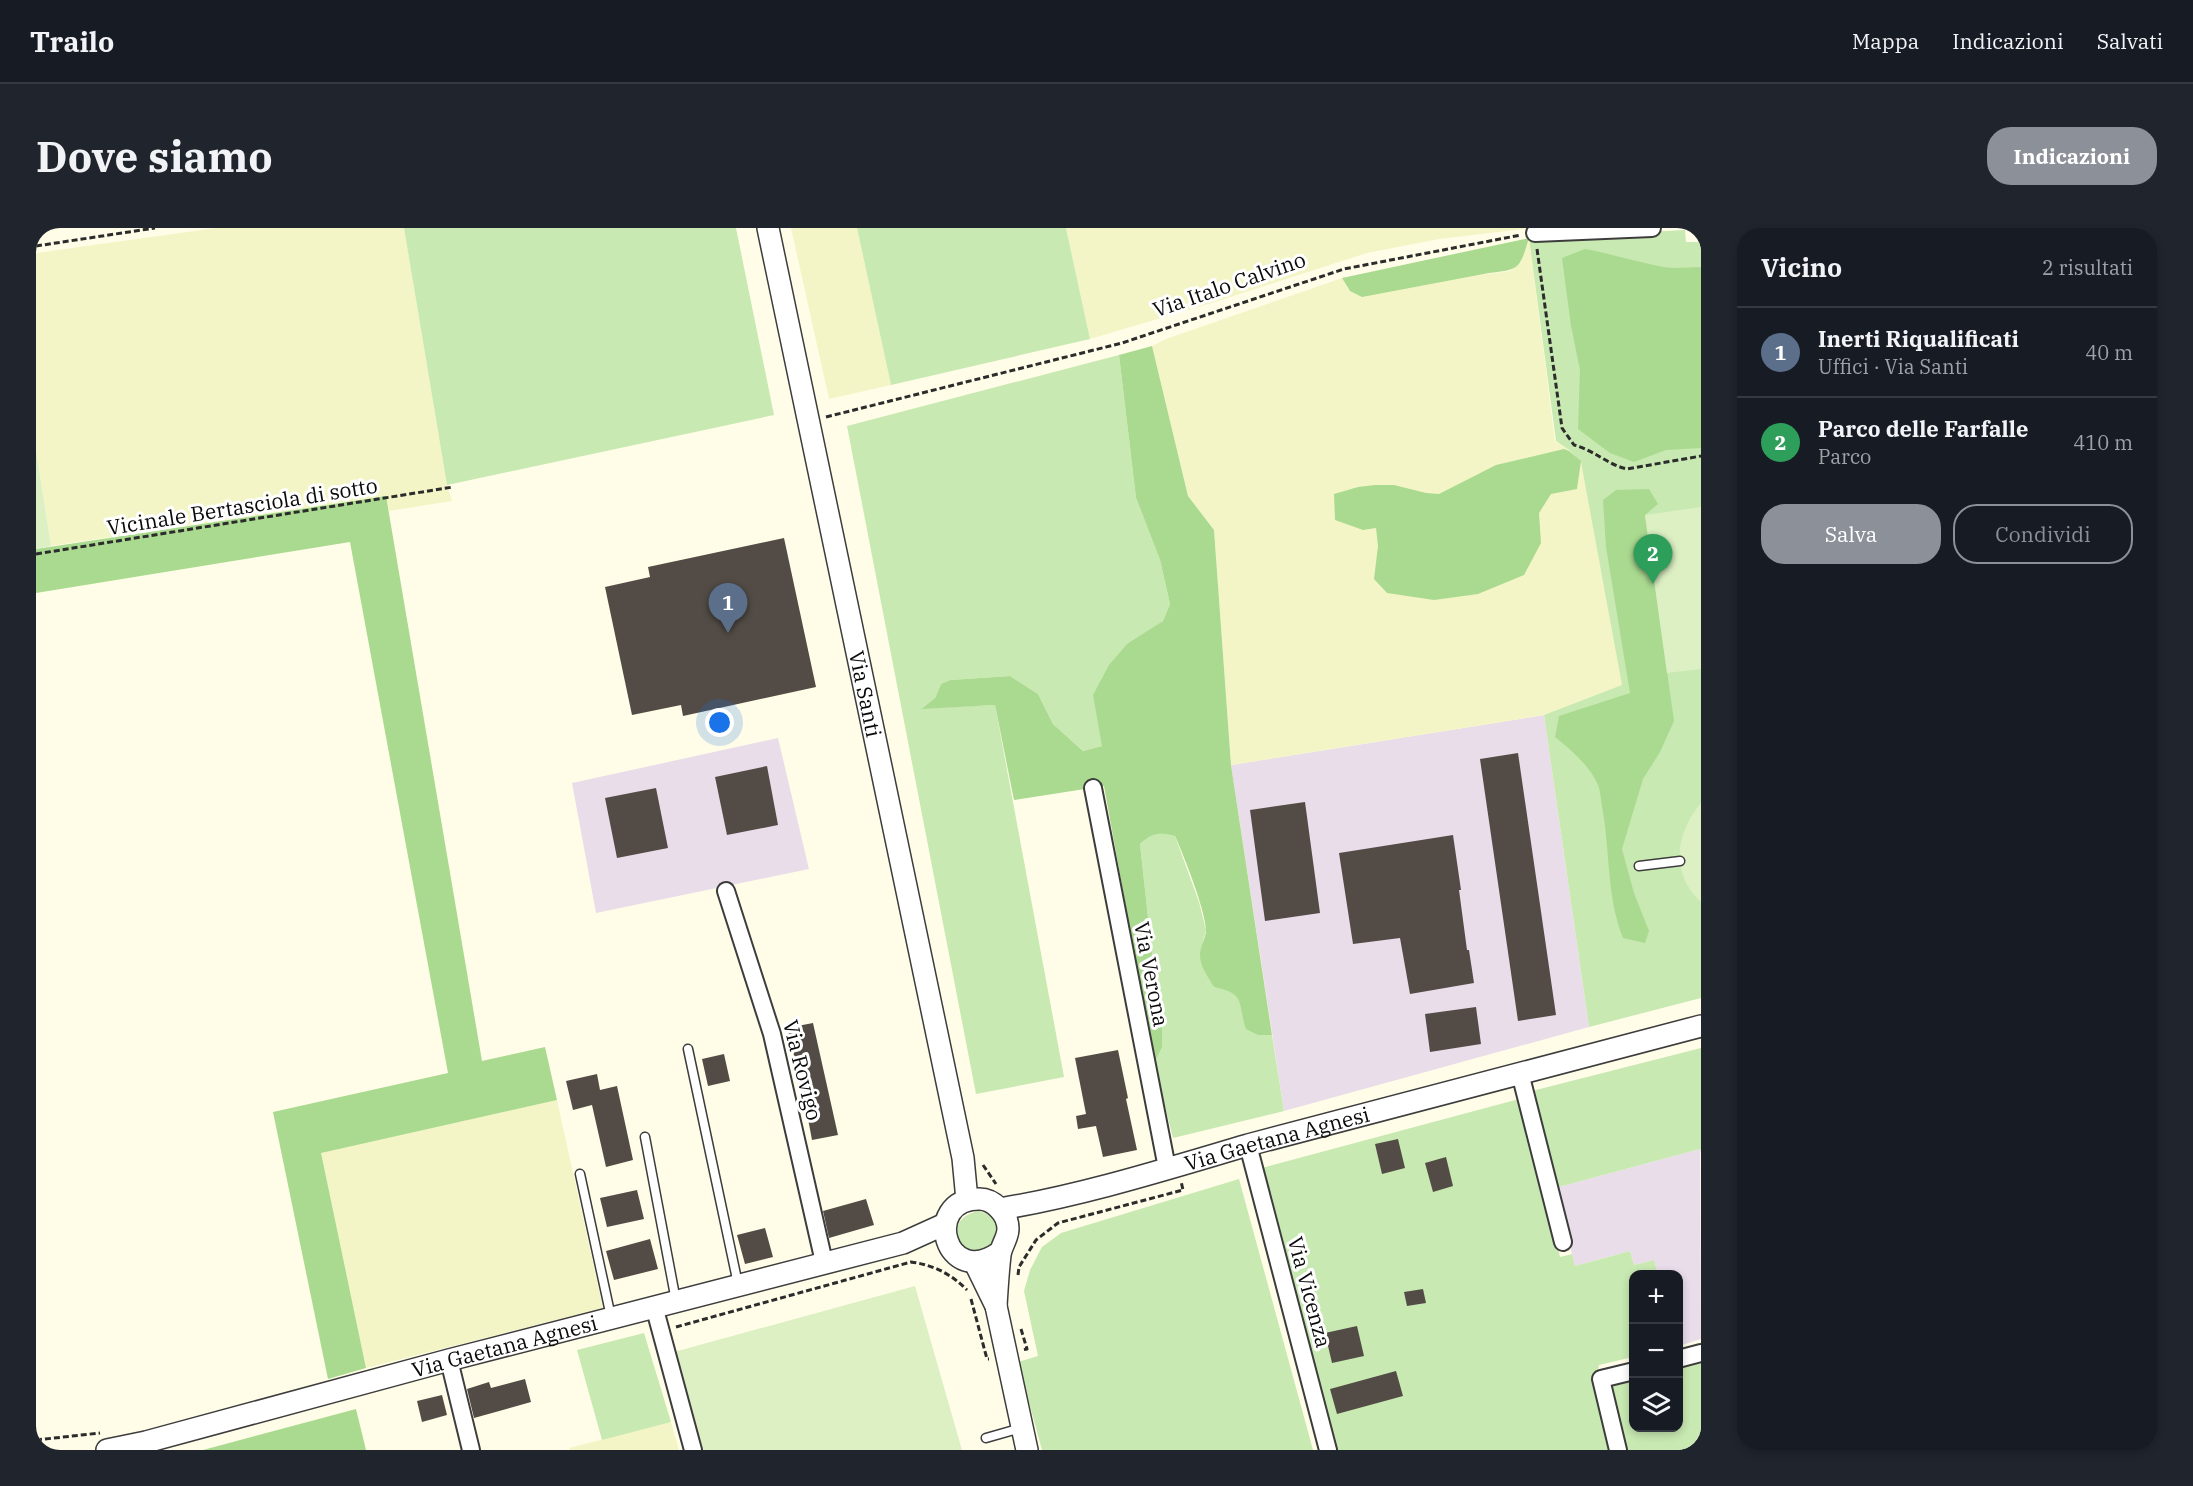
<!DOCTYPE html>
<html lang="it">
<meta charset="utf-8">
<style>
body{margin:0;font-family:"IBM Plex Serif",serif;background:#20242c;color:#f1f3f6}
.controls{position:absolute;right:18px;bottom:18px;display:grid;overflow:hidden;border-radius:12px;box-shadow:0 3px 9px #0003}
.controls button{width:54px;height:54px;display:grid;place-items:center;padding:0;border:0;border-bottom:2px solid #363941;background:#171b24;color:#f1f3f6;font:30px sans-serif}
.you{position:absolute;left:684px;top:495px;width:21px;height:21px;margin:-15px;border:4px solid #fff;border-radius:50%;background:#1a73e8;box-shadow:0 0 0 9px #1a73e833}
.badge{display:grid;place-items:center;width:39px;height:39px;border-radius:50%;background:#8c9099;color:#fff;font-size:20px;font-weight:700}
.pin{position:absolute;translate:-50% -50px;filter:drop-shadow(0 2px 3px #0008)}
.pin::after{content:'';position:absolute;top:32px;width:21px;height:18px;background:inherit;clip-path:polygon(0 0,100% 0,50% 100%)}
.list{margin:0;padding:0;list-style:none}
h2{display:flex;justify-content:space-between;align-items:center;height:78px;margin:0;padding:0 24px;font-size:26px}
h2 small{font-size:20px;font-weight:400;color:#9ea1a6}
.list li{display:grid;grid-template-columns:39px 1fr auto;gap:18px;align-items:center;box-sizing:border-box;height:90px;padding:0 24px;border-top:2px solid #363941}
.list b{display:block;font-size:22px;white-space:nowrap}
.list p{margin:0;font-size:20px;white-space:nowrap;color:#9ea1a6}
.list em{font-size:20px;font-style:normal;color:#9ea1a6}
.actions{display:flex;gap:12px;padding:18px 24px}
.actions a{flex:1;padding:14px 0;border:2px solid #8c9099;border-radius:24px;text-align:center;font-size:21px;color:#8c9099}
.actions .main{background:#8c9099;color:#fff}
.icon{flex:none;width:33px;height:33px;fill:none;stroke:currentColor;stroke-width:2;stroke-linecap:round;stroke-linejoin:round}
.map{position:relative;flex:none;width:1665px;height:1222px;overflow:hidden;border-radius:24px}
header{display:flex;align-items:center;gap:36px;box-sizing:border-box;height:84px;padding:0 30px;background:#171b24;border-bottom:2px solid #363941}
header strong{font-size:28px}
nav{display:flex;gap:33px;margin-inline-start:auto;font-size:21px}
.intro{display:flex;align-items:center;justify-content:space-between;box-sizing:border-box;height:144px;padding:0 36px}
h1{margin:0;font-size:42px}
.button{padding:15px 27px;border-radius:24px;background:#8c9099;color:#fff;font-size:21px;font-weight:700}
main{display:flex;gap:36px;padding:0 36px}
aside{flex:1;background:#171b24;border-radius:24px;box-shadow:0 3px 9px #0003}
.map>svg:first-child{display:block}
.industrial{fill:#eaddea}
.farmland{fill:#f4f5c7}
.green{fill:#c8e9b1}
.forest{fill:#aada90}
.pitch{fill:#dcf0c3}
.building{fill:#534c46}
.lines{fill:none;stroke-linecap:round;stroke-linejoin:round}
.service-casing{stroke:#3d3d3d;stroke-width:11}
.minor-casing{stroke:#3d3d3d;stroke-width:20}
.tertiary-casing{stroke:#3d3d3d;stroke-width:24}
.path{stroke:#2c2c2c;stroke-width:3;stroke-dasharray:6 3;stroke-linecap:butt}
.service{stroke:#fff;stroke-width:8}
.minor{stroke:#fff;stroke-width:16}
.tertiary{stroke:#fff;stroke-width:21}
.labels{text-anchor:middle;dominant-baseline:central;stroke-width:6;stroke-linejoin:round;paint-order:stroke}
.street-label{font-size:21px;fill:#0a0a0a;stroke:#fff}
</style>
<header>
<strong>Trailo</strong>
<nav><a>Mappa</a><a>Indicazioni</a><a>Salvati</a></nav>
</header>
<div class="intro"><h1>Dove siamo</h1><a class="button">Indicazioni</a></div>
<main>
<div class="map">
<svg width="1665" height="1222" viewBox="0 0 1665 1222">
<rect width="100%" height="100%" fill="#fffde7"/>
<path class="industrial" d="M1508,487L1553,799L1248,883L1195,537Z
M742,510L773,641L560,685L536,555Z
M1664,921L1665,1111L1643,1118L1642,1046H1622L1618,1032L1598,1037L1594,1023L1539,1038L1519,960Z"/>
<path class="farmland" d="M180,0H368L411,257L416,273L353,283L349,268L15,318L0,222V25Z
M755,0H821L855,157L793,171Z
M1030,0H1496L1403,11L1331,25L1179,74L1054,111Z
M1493,10L1519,213L1533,222L1545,233L1587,457L1508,487L1195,537L1178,302L1152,268L1116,118L1130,111L1306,50L1314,63L1474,43L1485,34Z
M521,872L567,1080L330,1140L284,924Z
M635,1194L643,1222H534L533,1220Z"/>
<path class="green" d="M368,0H700L738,187L411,257Z
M821,0H1030L1054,111L855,157Z
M1649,2L1650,14H1665V770L1553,799L1508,487L1586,457L1545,234L1533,222L1520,213L1493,10Z
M1083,127L1100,270L1124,332L1134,376L1127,393L1113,403L1066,518L1047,523L1017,496L1002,466L974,448L914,452L905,456L899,470L886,480L959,477L1028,849L940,866L811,198Z
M1128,604L1139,608L1163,674L1170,702L1164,726L1178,759L1195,762L1205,774L1207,791L1222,807H1236L1248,883L1137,910L1118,835L1126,798L1117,735L1104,616L1113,607Z
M1665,820V925L1664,921L1519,960L1496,863Z
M1483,871L1524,1029L1536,1026L1539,1038L1594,1023L1598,1037L1618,1032L1622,1046H1598L1597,1129L1563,1137L1561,1152L1575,1158L1597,1152L1598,1200H1642L1643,1140L1665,1134V1222H1301L1226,940Z
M1203,951L1277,1222H1006L982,1134L1002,1128L988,1063L994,1042L1006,1019L1025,1005Z
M943,983C956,987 960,992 963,1005L952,1023H931C914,1005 919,988 943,983Z
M608,1105L635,1194L566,1212L541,1122Z"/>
<path class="forest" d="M1493,10C1484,39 1485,42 1453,45L1326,69L1314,63L1306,50Z
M1549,21C1576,26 1601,34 1627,39C1639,41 1653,39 1665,39V220L1630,222L1598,234L1574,225L1542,201L1544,142L1535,98L1526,30Z
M1116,118L1152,268L1178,302L1195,537L1236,807H1222L1210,801C1201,775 1211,766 1178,759C1172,749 1163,737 1164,725C1165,717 1170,709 1170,702C1169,681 1148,628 1139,608C1124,603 1115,605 1104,616L1117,735L1126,798V819L1118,835L1068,558L978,572L959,477L885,481L899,470L905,456L914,452L974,448L1002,466L1017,496L1047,523L1066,518L1057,467L1073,437L1091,416L1127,393L1134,376L1124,332L1100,270L1083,127Z
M1528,221L1533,223L1545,233L1541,261L1515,266L1503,285L1505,315L1488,347L1442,366L1398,372L1351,365L1338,351L1342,318L1340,300L1327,302L1299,292L1298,266L1322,259L1339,257H1358L1390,265L1403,266L1460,237Z
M1613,261L1622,276L1609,287L1638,493L1624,524L1607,551L1586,621L1598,665L1613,703L1609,715L1587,710C1571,670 1574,626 1567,584C1565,575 1565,565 1562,557C1555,539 1534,521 1519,509L1523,488L1594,465L1570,319L1567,272L1580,262Z
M350,268L446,833L509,819L521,872L285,925L330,1140L292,1151L237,884L412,845L314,314L0,365V321Z
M320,1181L330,1222H167Z"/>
<path class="pitch" d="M0,222L15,318L0,321Z
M1665,279V441L1631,445L1609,287Z
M1665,575V674C1633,644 1640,605 1665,575Z
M879,1058L926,1222H665L638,1124Z"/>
<path class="building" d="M748,310L780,459L647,488L645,477L596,487L569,359L614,349L612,339Z
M1482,525L1520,787L1482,793L1444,531Z
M731,538L742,597L691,607L679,549Z
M620,560L632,620L581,630L569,570Z
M1269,574L1284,685L1229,693L1214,582Z
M1417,607L1425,662H1423L1431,722H1433L1438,755L1374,766L1364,710L1317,716L1303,625Z
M1440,779L1445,816L1394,824L1389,786Z
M777,795L802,907L776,912L767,864L751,800Z
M1082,822L1092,870L1090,871L1101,922L1067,929L1060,898L1042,901L1040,888L1050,886L1039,830Z
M688,826L694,853L672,858L666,831Z
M561,846L564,862L581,858L597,932L570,939L556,877L537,882L530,853Z
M1362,911L1369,940L1346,946L1339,916Z
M1410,929L1417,958L1397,964L1389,935Z
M601,962L608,991L571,999L564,970Z
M830,971L838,997L793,1010L787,983Z
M729,1000L737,1029L709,1036L701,1007Z
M614,1011L622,1041L578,1052L570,1023Z
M1387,1061L1390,1075L1371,1078L1368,1064Z
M1321,1098L1328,1128L1296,1135L1289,1105Z
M1360,1143L1367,1168L1301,1186L1294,1161Z
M489,1151L495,1174L438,1190L431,1161L453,1154L455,1160Z
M406,1167L411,1187L386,1194L381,1173Z"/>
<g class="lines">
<defs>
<path id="service" d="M1603,638L1644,633
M652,821L702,1056
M609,909L640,1073
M544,946L575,1089
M950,1210L985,1200"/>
<path id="minor" d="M1499,5L1616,0
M1057,560L1131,940
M690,663L736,806L788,1034
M1484,845L1527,1014
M1212,917L1292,1222
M618,1078L657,1222
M1642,1131L1665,1125
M413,1132L435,1222
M1582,1222L1565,1151L1598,1143"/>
<g id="tertiary">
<path id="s1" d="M732,0L927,930L931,972"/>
<path id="s2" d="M964,981C1048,967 1130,941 1212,917L1665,798"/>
<path d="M939,1035L960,1078L991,1222"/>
<path d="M960,1078C961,1061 962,1044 964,1027C965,1018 972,1010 972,1001C972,986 958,971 943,971C885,971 909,1063 964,1024"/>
<path id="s3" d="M71,1222L110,1214L413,1132L867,1015L909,996"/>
</g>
</defs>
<use href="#service" class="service-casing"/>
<use href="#minor" class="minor-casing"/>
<use href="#tertiary" class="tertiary-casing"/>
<path class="path" d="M0,18L119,0
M1501,21L1526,200L1538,217C1558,222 1572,237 1591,241L1665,228
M790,189L1086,115L1308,41L1485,7
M0,326L417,259
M947,937L960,956
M982,1047L983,1039L1000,1012L1022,995L1147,962L1145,953
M935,1071L951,1131H953
M640,1099L875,1034C898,1037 915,1046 931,1062
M985,1101L991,1121L986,1122
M0,1212L64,1205"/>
<use href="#service" class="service"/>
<use href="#minor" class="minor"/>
<use href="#tertiary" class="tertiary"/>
</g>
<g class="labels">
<g class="street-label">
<text transform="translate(1193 56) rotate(-19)">Via Italo Calvino</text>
<text transform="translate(206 278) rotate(-9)">Vicinale Bertasciola di sotto</text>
<text stroke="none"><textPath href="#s1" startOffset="476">Via Santi</textPath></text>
<text transform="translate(1116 746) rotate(79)">Via Verona</text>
<text transform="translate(767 842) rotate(76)">Via Rovigo</text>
<text stroke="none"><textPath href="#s2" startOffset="286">Via Gaetana Agnesi</textPath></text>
<text transform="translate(1274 1064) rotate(75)">Via Vicenza</text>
<text stroke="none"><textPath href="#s3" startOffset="411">Via Gaetana Agnesi</textPath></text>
</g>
</g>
</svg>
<div class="controls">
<button>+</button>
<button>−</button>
<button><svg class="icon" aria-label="layers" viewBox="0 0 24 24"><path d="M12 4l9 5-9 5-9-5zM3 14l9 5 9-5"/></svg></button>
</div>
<div class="you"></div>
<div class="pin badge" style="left:692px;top:405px;background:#5c6f8a">1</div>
<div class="pin badge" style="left:1617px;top:356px;background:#2e9e5b">2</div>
</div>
<aside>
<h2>Vicino<small>2 risultati</small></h2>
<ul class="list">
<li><span class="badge" style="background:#5c6f8a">1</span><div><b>Inerti Riqualificati</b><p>Uffici · Via Santi</p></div><em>40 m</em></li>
<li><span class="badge" style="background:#2e9e5b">2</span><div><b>Parco delle Farfalle</b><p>Parco</p></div><em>410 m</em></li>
</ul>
<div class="actions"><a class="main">Salva</a><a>Condividi</a></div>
</aside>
</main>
